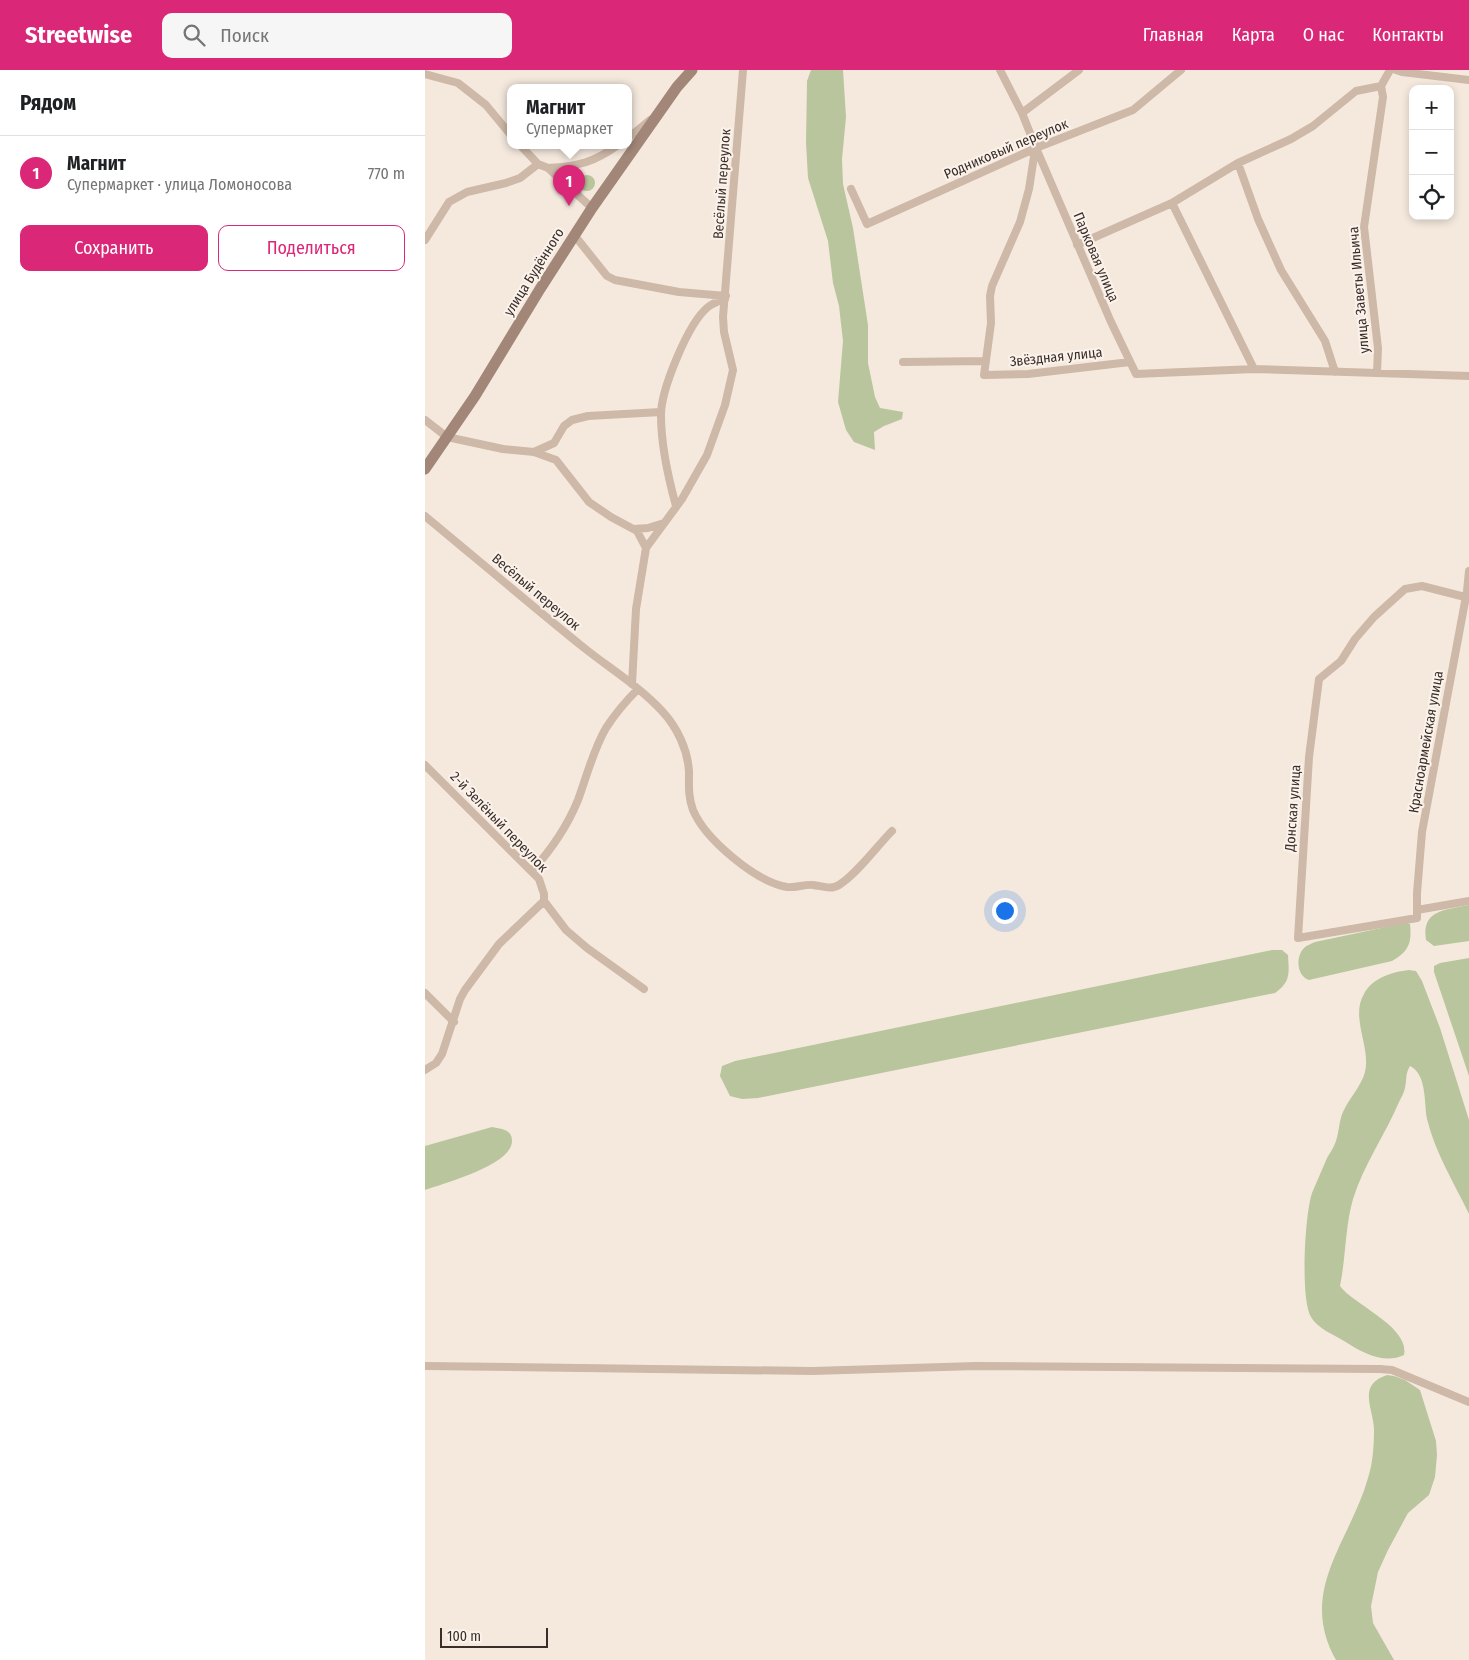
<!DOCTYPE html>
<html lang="ru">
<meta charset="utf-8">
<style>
body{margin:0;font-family:"Fira Sans Condensed",sans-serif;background:#f6f6f6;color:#202124}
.controls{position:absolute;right:15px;top:15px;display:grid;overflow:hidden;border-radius:10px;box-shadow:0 2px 8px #0003}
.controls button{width:45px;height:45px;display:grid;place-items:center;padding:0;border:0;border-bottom:1px solid #e0e0e0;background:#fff;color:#202124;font:25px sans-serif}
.scale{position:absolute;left:15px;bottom:12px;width:108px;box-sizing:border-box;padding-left:5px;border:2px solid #3a2e29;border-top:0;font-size:14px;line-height:18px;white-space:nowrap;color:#3a2e29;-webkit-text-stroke:4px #fbf3eb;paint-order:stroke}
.you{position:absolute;left:579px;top:840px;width:18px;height:18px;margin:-12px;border:4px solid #fff;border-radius:50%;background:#1a73e8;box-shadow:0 0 0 8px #1a73e833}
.badge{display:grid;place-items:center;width:32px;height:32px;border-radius:50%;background:#db2777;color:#fff;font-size:16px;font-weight:700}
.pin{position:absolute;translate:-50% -41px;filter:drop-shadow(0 1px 2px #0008)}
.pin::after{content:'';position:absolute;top:26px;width:18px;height:15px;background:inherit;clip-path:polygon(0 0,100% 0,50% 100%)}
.popup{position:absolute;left:82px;top:14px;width:125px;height:65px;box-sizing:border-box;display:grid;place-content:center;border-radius:10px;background:#fff;filter:drop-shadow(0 1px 4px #0005);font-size:16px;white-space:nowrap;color:#757577}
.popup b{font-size:19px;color:#202124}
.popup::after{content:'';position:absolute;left:50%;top:100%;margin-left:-10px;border:10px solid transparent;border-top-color:#fff}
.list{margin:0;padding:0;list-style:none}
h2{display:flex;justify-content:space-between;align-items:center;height:65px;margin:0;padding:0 20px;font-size:21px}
h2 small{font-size:16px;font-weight:400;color:#757577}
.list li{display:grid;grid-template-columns:32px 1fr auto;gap:15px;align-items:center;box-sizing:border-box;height:75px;padding:0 20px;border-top:1px solid #e0e0e0}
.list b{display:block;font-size:19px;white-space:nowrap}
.list p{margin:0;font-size:16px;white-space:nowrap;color:#757577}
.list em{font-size:16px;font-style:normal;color:#757577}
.actions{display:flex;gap:10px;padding:15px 20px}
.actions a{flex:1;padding:11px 0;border:1px solid #db2777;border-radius:10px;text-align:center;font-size:18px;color:#db2777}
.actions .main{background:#db2777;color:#fff}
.icon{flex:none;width:28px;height:28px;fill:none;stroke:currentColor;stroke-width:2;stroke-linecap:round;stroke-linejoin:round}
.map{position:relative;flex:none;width:1044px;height:1590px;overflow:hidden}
header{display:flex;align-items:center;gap:30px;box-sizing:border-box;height:70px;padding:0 25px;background:#db2777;color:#fff}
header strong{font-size:24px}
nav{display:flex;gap:28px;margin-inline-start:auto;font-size:18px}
.search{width:350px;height:45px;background:#f6f6f6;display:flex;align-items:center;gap:12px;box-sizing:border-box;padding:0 18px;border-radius:10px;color:#757577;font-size:19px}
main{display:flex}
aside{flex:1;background:#fff}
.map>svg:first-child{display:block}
.green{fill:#b9c59c}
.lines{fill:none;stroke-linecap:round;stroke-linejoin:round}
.street{stroke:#ceb8a8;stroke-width:8}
.secondary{stroke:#a28779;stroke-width:11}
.labels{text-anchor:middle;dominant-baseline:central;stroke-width:4;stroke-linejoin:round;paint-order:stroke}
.street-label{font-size:14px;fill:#3a2e29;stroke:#fbf3eb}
</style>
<header>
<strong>Streetwise</strong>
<div class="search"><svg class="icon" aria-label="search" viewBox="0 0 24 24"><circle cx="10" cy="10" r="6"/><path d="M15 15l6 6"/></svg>Поиск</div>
<nav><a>Главная</a><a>Карта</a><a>О нас</a><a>Контакты</a></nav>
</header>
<main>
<aside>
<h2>Рядом<small></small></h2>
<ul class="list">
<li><span class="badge">1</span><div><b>Магнит</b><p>Супермаркет · улица Ломоносова</p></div><em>770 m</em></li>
</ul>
<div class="actions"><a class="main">Сохранить</a><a>Поделиться</a></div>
</aside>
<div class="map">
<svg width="1044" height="1590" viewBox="0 0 1044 1590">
<rect width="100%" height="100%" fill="#f5e9de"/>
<path class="green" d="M386,0H418L421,47L417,89L418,114L428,158L443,255V293L450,327L455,338L478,342L477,349L459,356L449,362L450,380L429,372L421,360L413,332L418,271L414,236L408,213L403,171L383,108L381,73L382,11Z
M154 113a8 8 0 1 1 16 0a8 8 0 1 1-16 0Z
M1044,835V871L1009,876L1001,870C996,839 1022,840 1044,835Z
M980,853L985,854C987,873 984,881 967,891L884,910C872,906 870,887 879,878C882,875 886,874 890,872Z
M847,880H857L863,885C864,903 866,912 850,923L333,1028L317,1029L305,1026L295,1006L297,996L310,991Z
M1044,888V1006L1009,902V896L1015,893Z
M984,900L991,901L997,911L1015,958L1044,1050V1144C1029,1113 1010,1082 1002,1049C999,1033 1002,1004 985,996C980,1004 982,1010 980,1018C979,1023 976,1028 974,1032C960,1065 939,1094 928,1129C920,1157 921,1187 915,1216C929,1235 985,1257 979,1285C959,1295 936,1282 919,1271C908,1264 893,1259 886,1247C875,1229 880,1143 887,1123C892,1111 897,1100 902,1088C905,1083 909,1077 911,1071C914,1062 914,1051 918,1042C924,1028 936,1017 940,1002C946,977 925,947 939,924C947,908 967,902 984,900Z
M67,1057C76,1059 87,1059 87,1071C87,1095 19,1113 0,1120V1076Z
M962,1305L969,1306L980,1310L995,1320L1011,1371L1012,1385L1010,1407L1004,1425L983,1443L963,1480L953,1502L946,1536L948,1553L969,1590H911C872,1521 925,1472 943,1408C948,1393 949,1375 949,1359C948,1337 932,1315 962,1305Z"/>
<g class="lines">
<path class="street" d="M575,0L597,43L611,78L686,252L711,304L829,299L1044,306
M971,0L977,2L1044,10
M0,4L33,13L61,35L85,64
M597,43L654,0
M203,68L225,50
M95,75L113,94L123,98L167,138
M610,80L604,119L595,152L567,216L565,226L566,253L559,305L603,304L705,292
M813,93L833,149L856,200L900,271L910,302
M123,98C153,96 168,93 193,75
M426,119L442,154L611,78L708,40L756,0
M747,133L829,299
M150,166L182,206L190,210L254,222L301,226
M0,170L24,132L42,122L81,113L95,108L113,94
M652,175L747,133L813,93L866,69L888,56L931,21L956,16
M478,292L561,291
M952,303L953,278L939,157L958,27L956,16L965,0
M0,350L22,367L78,379L109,382L131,390L164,432L186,447L212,461L221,478
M109,382L129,373L139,356L147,350L163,346L236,342
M251,436C243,407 236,376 236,345C236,320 263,253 283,237C288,233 294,231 300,229
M0,446C53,490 105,534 158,577C184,598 214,616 237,641C252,657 263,680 264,702C264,715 263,727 268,740C280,769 331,812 362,817C371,818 380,814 388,815C397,816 406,820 414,815C432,804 452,776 467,761
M209,459L223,458L239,453
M1040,527L997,516L980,519L949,547L930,569L916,591L894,609L884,687L873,868L992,848V823L997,762L1042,521L1044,501
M207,614L211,539L221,478L257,429L282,385L300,335L308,300L299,262L298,247L318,0
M0,695L114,809L119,824V831L141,860L162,878L219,919
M107,801C126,780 142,757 153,730C162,706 168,680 181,658C190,644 201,631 213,619
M992,840L1044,831
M0,923L29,952
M0,1000L11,993L17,984L35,929L40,920L74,874L119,831
M0,1296L387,1301L551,1296L955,1299L967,1300L1044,1332"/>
<path class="secondary" d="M0,399L50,326L115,219L167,138L252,17L267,0"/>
</g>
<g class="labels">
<g class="street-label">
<text transform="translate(581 79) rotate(-23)">Родниковый переулок</text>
<text transform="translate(297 114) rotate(-86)">Весёлый переулок</text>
<text transform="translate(671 187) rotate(67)">Парковая улица</text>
<text transform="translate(109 202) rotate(-58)">улица Будённого</text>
<text transform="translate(934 220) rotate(-95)">улица Заветы Ильича</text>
<text transform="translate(631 287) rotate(-6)">Звёздная улица</text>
<text transform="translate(111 522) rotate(40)">Весёлый переулок</text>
<text transform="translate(1001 672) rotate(-80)">Красноармейская улица</text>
<text transform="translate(868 738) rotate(-86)">Донская улица</text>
<text transform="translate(74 752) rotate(46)">2-й Зелёный переулок</text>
</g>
</g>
</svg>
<div class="controls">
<button>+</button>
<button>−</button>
<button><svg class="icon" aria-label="locate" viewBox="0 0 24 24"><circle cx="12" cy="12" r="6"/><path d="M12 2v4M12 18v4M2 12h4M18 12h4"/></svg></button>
</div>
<div class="scale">100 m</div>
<div class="you"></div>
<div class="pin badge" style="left:144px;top:136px">1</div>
<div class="popup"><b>Магнит</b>Супермаркет</div>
</div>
</main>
